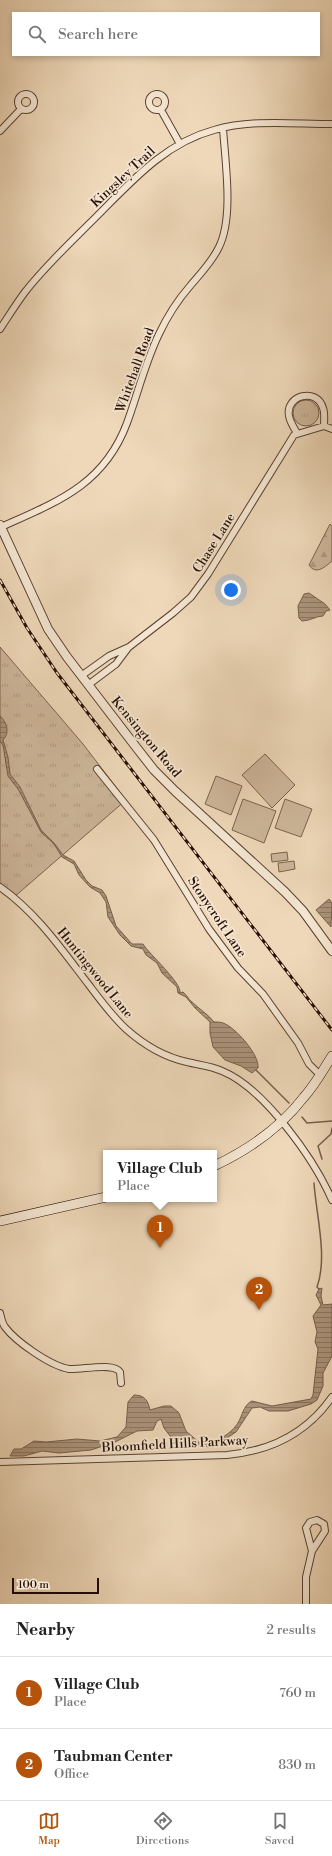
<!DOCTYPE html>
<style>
body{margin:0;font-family:"Libre Bodoni",serif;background:#f6f6f6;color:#222}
.scale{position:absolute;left:12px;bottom:10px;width:87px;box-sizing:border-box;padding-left:4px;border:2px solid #290f03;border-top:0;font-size:11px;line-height:14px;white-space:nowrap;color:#290f03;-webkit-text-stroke:3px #f4e6d2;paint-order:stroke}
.you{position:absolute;left:231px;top:590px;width:14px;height:14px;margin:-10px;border:3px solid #fff;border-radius:50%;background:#1a73e8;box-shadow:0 0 0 6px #1a73e833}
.badge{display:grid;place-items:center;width:26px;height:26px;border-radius:50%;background:#b45309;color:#fff;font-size:13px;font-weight:700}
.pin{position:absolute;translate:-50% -33px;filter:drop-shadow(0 1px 2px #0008)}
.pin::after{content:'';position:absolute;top:21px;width:14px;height:12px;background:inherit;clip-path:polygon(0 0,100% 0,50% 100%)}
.popup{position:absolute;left:103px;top:1150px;width:114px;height:52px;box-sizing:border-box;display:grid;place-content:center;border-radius:0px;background:#fff;filter:drop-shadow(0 1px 3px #0005);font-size:13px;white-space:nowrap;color:#767676}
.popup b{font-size:15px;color:#222}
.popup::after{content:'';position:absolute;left:50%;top:100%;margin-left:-8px;border:8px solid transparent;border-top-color:#fff}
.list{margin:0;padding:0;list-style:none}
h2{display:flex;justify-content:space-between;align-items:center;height:52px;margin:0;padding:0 16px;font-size:17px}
h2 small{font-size:13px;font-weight:400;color:#767676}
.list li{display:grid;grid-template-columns:26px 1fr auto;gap:12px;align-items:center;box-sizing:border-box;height:72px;padding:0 16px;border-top:1px solid #e0e0e0}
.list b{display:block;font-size:15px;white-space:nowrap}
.list p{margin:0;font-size:13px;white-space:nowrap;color:#767676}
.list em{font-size:13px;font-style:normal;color:#767676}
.icon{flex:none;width:22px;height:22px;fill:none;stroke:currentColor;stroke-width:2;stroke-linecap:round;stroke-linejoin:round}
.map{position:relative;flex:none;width:332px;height:1604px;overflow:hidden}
.search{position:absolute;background:#fff;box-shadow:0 2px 6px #0003;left:12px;right:12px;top:12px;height:44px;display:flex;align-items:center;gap:10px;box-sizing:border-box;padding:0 14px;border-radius:0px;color:#767676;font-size:15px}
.sheet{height:196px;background:#fff}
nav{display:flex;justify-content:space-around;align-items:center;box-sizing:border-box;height:56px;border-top:1px solid #e0e0e0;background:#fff;font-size:11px;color:#767676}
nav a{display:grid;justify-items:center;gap:2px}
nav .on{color:#b45309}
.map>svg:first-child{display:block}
.grass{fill:url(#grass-tufts);stroke:#7b624e}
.forest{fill:url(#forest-firs);stroke:#7b624e}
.green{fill:#cdb69a;stroke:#7b624e}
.water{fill:url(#water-rules);stroke:#775f4b}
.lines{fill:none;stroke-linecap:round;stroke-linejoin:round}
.stream{stroke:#775f4b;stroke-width:1.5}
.minor-casing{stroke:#5a4130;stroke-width:8}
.tertiary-casing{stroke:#5a4130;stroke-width:10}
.secondary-casing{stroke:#290f03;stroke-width:10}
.minor{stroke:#f4e6d2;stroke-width:6}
.tertiary{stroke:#f4e6d2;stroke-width:8}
.secondary{stroke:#f4e6d2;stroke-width:9}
.rail-casing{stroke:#290f03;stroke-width:3}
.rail{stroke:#f4e6d2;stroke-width:1.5;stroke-dasharray:4.5;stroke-linecap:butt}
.labels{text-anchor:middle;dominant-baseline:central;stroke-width:3.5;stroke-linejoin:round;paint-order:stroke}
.street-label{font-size:13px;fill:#290f03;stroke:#f4e6d2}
</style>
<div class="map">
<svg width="332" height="1604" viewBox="0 0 332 1604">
<defs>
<pattern id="grass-tufts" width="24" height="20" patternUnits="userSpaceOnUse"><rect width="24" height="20" fill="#cdb69a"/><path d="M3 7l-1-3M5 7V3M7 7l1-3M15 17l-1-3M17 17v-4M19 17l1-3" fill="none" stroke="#b09b83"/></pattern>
<pattern id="forest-firs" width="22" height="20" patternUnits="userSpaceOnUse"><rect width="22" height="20" fill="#cdb69a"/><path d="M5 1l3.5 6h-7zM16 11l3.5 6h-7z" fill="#b09b83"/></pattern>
<pattern id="water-rules" width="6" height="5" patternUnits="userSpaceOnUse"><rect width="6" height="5" fill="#ab947b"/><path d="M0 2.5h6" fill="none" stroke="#8b7763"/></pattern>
</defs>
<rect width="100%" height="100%" fill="#eed8b9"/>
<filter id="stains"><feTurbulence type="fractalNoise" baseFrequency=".005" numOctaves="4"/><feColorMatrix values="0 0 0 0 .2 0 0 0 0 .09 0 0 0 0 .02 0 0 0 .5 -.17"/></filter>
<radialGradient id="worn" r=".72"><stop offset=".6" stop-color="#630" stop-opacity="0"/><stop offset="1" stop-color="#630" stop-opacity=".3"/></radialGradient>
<path class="grass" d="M293 413a13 13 0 1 1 26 0a13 13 0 1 1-26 0Z
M0,647L83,744L126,800L13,898L0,887Z"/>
<path class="forest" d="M330,524L332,526V561C326,566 316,576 309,565Z"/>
<path class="green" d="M265,754L295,785L272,808L242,775Z
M216,776L242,786L231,815L205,804Z
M243,799L276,811L264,843L232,830Z
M285,799L312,809L301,837L275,828Z
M287,852L288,860L272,862L271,854Z
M294,861L295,869L279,872L278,863Z"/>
<path class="water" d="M309,593L325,604L330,610L326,611L323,616C316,616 310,621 302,621L299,618L298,606L304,594Z
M0,716C7,722 10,733 3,740L8,757L10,774L20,787L41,830L54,843L63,855L74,861L86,880L92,886L102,890L106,896L116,926L132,944H143C149,954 182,983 180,993L183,992C187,995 188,999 192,1002C199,1009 208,1014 214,1022C216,1022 221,1022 223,1023C235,1027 260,1055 258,1068L252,1073L241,1066L225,1060L213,1047L210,1033V1022L195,1008L186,997L178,993L177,987L162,973L157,963L146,955L143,949L131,946L120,935L108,917L106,902L100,893L90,887L79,875L74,864L62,857L54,844L41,832L18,789L8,776L3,745L0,741Z
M329,899L332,903L331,927L316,910Z
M322,1288L321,1296L323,1305L332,1304V1356L323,1373V1386L317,1400L311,1404L288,1411H269L260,1407L252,1408L236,1432L213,1447L177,1445L164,1428L161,1419L157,1421L153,1430L137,1431L115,1442L91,1450L59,1453L42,1451L24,1456H10L14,1449H21L34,1441L46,1442L77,1439L100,1441L117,1437L126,1427L128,1402L134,1395C145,1395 148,1401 150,1410L164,1406H171L179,1413L186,1431L202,1445C215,1444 235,1432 240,1419C243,1412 245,1404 252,1401L272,1406L311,1399L313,1395L318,1349L315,1342L317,1332L313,1316L321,1305L316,1295L319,1289Z"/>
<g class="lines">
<path class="stream" d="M256,1070L289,1103
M302,1117L307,1123L332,1121
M322,1159L318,1146L331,1134L332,1128
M314,1183C316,1214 328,1257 317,1287L319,1289"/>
<defs>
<path id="minor" d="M18 102a8 8 0 1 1 16 0a8 8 0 1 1-16 0Z
M149 102a8 8 0 1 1 16 0a8 8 0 1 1-16 0Z
M161,110L180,144
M0,131L21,109
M0,329C8,317 16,304 25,292C46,265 72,241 96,217C131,182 165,143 214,130C252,119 293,124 332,124
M297,433C294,428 290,422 289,416C285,395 317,387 323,408C325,413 324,420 324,426
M1,527C57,502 104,485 127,423C138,393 145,363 159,334C167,317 177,301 190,286C200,274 212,262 219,247C234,217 225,161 223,128
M81,676L109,656L129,647L173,613L191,597L208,574L294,435L324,426L332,429
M88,685L116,664L128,648
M97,769L154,840L209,929L238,968L263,994L298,1043L309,1064L320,1075
M0,887C37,913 62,950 89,985C101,1001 112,1016 126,1029C144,1045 164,1057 187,1062C199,1065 211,1066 222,1071C264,1088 314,1159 332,1200
M0,1313C1,1317 2,1323 5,1327C16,1342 51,1366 69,1369C82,1370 113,1362 120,1372L121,1383
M0,1462L227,1455C271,1451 307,1433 332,1397
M317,1520L324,1524L325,1531L312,1551L306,1528L310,1522Z
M306,1604V1577L312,1551"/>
<path id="tertiary" d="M0,525L48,629L67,657L136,747L154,770L175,791L285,892L303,911L332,951"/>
<path id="secondary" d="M214,1166C248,1150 281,1127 304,1097C315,1085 323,1070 332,1056
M0,1221L106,1197"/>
</defs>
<use href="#minor" class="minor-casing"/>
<use href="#tertiary" class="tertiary-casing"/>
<use href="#secondary" class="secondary-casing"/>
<use href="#minor" class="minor"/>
<use href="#tertiary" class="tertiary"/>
<use href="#secondary" class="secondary"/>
<defs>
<path id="rail" d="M0,580L27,628L57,673L332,1030"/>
</defs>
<use href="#rail" class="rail-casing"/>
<use href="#rail" class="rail"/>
</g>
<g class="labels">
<g class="street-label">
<text transform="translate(123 177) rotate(-43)">Kingsley Trail</text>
<text transform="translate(135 370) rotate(-70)">Whitehall Road</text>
<text transform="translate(214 543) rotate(-58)">Chase Lane</text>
<text transform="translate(146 737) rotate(50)">Kensington Road</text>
<text transform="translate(217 917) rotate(56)">Stonycroft Lane</text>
<text transform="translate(95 973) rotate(51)">Huntingwood Lane</text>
<text transform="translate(175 1444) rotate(-3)">Bloomfield Hills Parkway</text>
</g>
</g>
<rect width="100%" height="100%" filter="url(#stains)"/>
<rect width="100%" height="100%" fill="url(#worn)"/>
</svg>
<div class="scale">100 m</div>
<div class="you"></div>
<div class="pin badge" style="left:160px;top:1248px">1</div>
<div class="popup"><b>Village Club</b>Place</div>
<div class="pin badge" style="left:259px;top:1310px">2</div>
<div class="search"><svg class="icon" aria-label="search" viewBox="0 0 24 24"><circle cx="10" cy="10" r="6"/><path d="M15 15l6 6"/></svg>Search here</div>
</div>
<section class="sheet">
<h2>Nearby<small>2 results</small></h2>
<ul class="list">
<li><span class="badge">1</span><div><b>Village Club</b><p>Place</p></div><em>760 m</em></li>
<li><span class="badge">2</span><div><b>Taubman Center</b><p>Office</p></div><em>830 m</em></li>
</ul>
</section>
<nav>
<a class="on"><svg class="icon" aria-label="map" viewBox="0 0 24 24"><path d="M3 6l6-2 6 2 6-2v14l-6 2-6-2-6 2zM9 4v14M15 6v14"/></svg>Map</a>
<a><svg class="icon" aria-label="directions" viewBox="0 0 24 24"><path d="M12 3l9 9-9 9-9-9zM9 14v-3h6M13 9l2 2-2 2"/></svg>Directions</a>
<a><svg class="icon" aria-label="saved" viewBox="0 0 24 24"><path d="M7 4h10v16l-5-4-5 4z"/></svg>Saved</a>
</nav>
